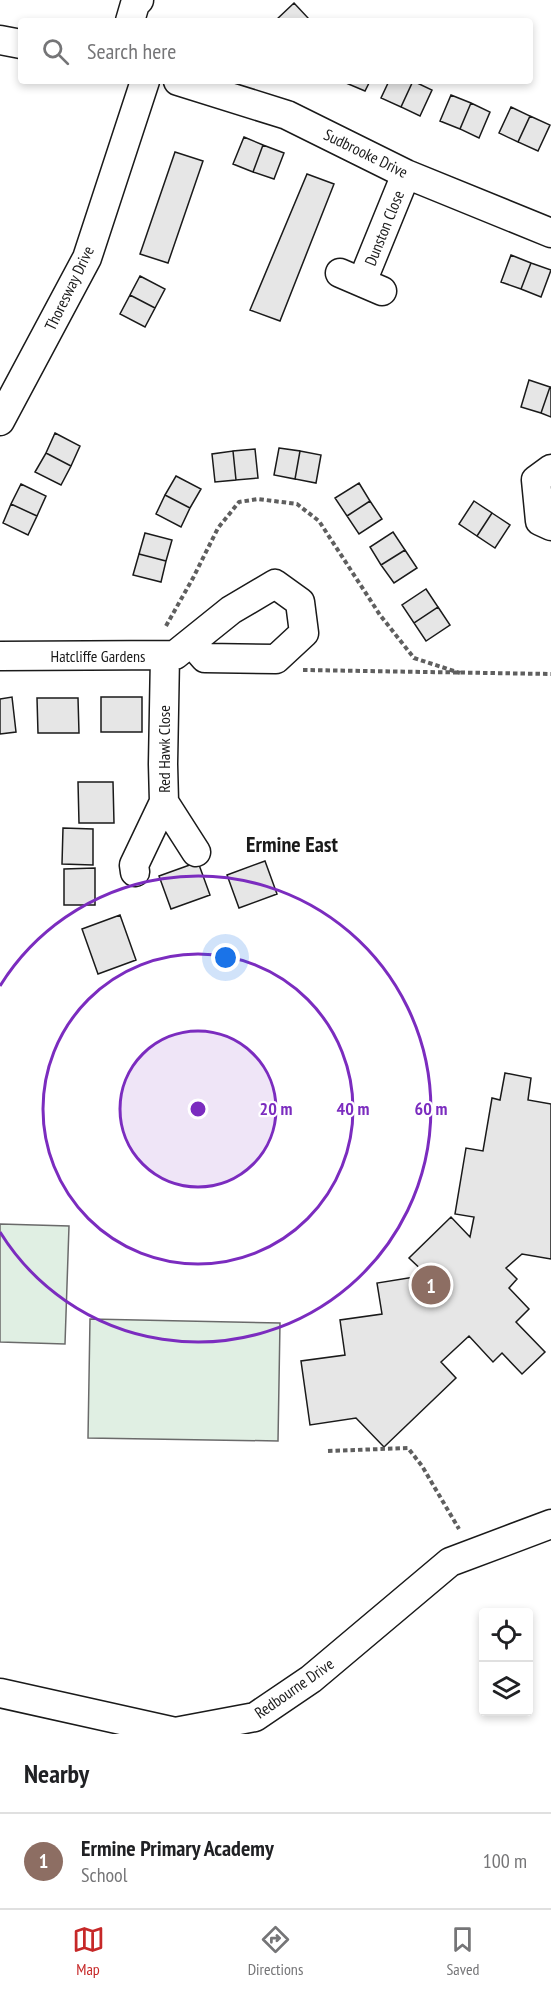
<!DOCTYPE html>
<style>
body{margin:0;font-family:"PT Sans Narrow",sans-serif;background:#f2f2f2;color:#202124}
.controls{position:absolute;right:18px;bottom:18px;display:grid;overflow:hidden;border-radius:6px;box-shadow:0 3px 9px #0003}
.controls button{width:54px;height:54px;display:grid;place-items:center;padding:0;border:0;border-bottom:2px solid #e0e0e0;background:#fff;color:#202124;font:30px sans-serif}
.you{position:absolute;left:226px;top:958px;width:21px;height:21px;margin:-15px;border:4px solid #fff;border-radius:50%;background:#1a73e8;box-shadow:0 0 0 9px #1a73e833}
.badge{display:grid;place-items:center;width:39px;height:39px;border-radius:50%;background:#c62828;color:#fff;font-size:20px;font-weight:700}
.pin{position:absolute;translate:-50% -50%;border:3px solid #fff;box-shadow:0 2px 6px #0006}
.list{margin:0;padding:0;list-style:none}
h2{display:flex;justify-content:space-between;align-items:center;height:78px;margin:0;padding:0 24px;font-size:26px}
h2 small{font-size:20px;font-weight:400;color:#757577}
.list li{display:grid;grid-template-columns:39px 1fr auto;gap:18px;align-items:center;box-sizing:border-box;height:96px;padding:0 24px;border-top:2px solid #e0e0e0}
.list b{display:block;font-size:22px;white-space:nowrap}
.list p{margin:0;font-size:20px;white-space:nowrap;color:#757577}
.list em{font-size:20px;font-style:normal;color:#757577}
.icon{flex:none;width:33px;height:33px;fill:none;stroke:currentColor;stroke-width:2;stroke-linecap:round;stroke-linejoin:round}
.map{position:relative;flex:none;width:551px;height:1734px;overflow:hidden}
.search{position:absolute;background:#fff;box-shadow:0 3px 9px #0003;left:18px;right:18px;top:18px;height:66px;display:flex;align-items:center;gap:15px;box-sizing:border-box;padding:0 21px;border-radius:6px;color:#757577;font-size:22px}
.sheet{height:174px;background:#fff}
nav{display:flex;justify-content:space-around;align-items:center;box-sizing:border-box;height:84px;border-top:2px solid #e0e0e0;background:#fff;font-size:16px;color:#757577}
nav a{display:grid;justify-items:center;gap:3px}
nav .on{color:#c62828}
.map>svg:first-child{display:block}
.green{fill:#e0efe3;stroke:#6a6a6a;stroke-width:1.5}
.building{fill:#e6e6e6;stroke:#1a1a1a;stroke-width:1.5}
.lines{fill:none;stroke-linecap:round;stroke-linejoin:round}
.minor-casing{stroke:#1a1a1a;stroke-width:31}
.path{stroke:#5f5f5f;stroke-width:4;stroke-dasharray:4.5 3;stroke-linecap:butt}
.minor{stroke:#fff;stroke-width:28}
.ring{fill:none;stroke:#7b2cbf;stroke-width:3}
.labels{text-anchor:middle;dominant-baseline:central;stroke-width:4.5;stroke-linejoin:round;paint-order:stroke}
.street-label{font-size:16px;fill:#1a1a1a;stroke:#fff}
.district-label{font-size:22px;font-weight:bold;fill:#1a1a1a;stroke:#fff}
.centre{fill:#7b2cbf;stroke:#fff;stroke-width:3}
.ring-label{font-size:18px;text-anchor:middle;font-weight:bold;fill:#7b2cbf;stroke:#fff;stroke-width:4.5;stroke-linejoin:round;paint-order:stroke}
</style>
<div class="map">
<svg width="551" height="1734" viewBox="0 0 551 1734">
<rect width="100%" height="100%" fill="#fff"/>
<path class="green" d="M0,1224L69,1226L65,1344L0,1342Z
M90,1319L280,1323L278,1441L88,1438Z"/>
<path class="building" d="M294,3L309,19L306,21H275Z
M346,81H370L365,91L346,83Z
M389,81H413L401,107L381,98Z
M413,81L432,90L420,116L401,107Z
M451,95L471,103L460,129L440,121Z
M471,103L490,112L479,138L460,129Z
M511,107L530,116L518,142L499,133Z
M530,116L550,125L538,151L518,142Z
M244,137L263,145L253,172L233,164Z
M263,145L284,153L274,179L253,172Z
M175,152L203,161L168,263L140,254Z
M307,174L334,184L280,321L250,310Z
M511,255L531,263L521,289L501,282Z
M531,263L551,270L541,297L521,289Z
M140,276L165,289L155,308L130,295Z
M130,295L155,308L145,327L120,314Z
M529,380L550,387L541,413L521,407Z
M550,387H551V417L541,413Z
M55,433L80,446L71,466L46,453Z
M279,448L300,451L295,479L274,475Z
M255,449L258,478L236,480L233,451Z
M233,451L236,480L215,482L212,454Z
M300,451L321,455L316,483L295,479Z
M46,453L71,466L61,485L35,472Z
M176,476L201,489L190,508L165,495Z
M359,483L370,501L347,516L335,498Z
M21,484L46,496L37,516L11,504Z
M165,495L190,508L181,527L156,514Z
M370,501L382,519L359,534L347,516Z
M474,501L492,513L477,536L459,524Z
M11,504L37,516L28,535L3,523Z
M492,513L510,525L495,548L477,536Z
M393,532L405,550L381,565L370,547Z
M145,533L172,540L166,561L139,554Z
M405,550L417,568L394,583L381,565Z
M139,554L166,561L161,582L133,575Z
M426,589L438,607L414,623L402,605Z
M438,607L450,625L426,641L414,623Z
M12,697L16,732L0,734V699Z
M101,697H142V732H101Z
M37,698H78L79,733H38Z
M78,782H113L114,823H79Z
M63,828L93,829V865L62,864Z
M265,861L277,894L239,908L227,875Z
M198,862L210,895L171,909L159,876Z
M95,868V905H64V869Z
M120,915L136,960L98,974L82,929Z
M505,1073L531,1078L528,1100L551,1104V1259L522,1254L506,1268L517,1279L509,1288L529,1309L516,1322L545,1352L522,1374L502,1353L493,1362L469,1336L441,1362L456,1378L384,1447L356,1418L310,1425L301,1361L345,1355L340,1320L382,1314L377,1283L427,1275L409,1258L451,1217L470,1237L474,1217L455,1214L466,1148L483,1151L492,1098L500,1100Z"/>
<g class="lines">
<defs>
<path id="minor" d="M130,21L135,4L139,0
M0,40L21,44
M178,81L287,115L406,174L551,233
M340,273L382,291
M362,282L406,174
M0,421L87,258L145,81
M551,469L536,480L540,521L551,526
M0,656L175,655L231,610L275,584L300,602L304,633L276,659L205,658L192,643
M164,802L196,852
M135,872L134,865L164,802L163,764L165,656
M0,1693L175,1732L255,1717L311,1679L450,1562L551,1524"/>
</defs>
<use href="#minor" class="minor-casing"/>
<path class="path" d="M166,626L193,578L218,528L239,502L258,499L297,504L319,521L380,615L414,658L460,673
M303,670L551,674
M328,1451L408,1448L422,1466L459,1529"/>
<use href="#minor" class="minor"/>
</g>
<circle cx="198" cy="1109" r="78" fill="#7b2cbf" fill-opacity=".12"/>
<g class="ring">
<circle cx="198" cy="1109" r="78"/>
<circle cx="198" cy="1109" r="155"/>
<path d="M0 986A233 233 0 1 1 0 1232"/>
</g>
<g class="labels">
<g class="street-label">
<text transform="translate(366 153) rotate(26)">Sudbrooke Drive</text>
<text transform="translate(384 228) rotate(-68)">Dunston Close</text>
<text transform="translate(69 288) rotate(-64)">Thoresway Drive</text>
<text x="98" y="656">Hatcliffe Gardens</text>
<text transform="translate(164 749) rotate(-90)">Red Hawk Close</text>
<text transform="translate(294 1688) rotate(-35)">Redbourne Drive</text>
</g>
<g class="district-label">
<text x="292" y="844">Ermine East</text>
</g>
</g>
<circle cx="198" cy="1109" r="9" class="centre"/>
<g class="ring-label">
<text x="276" y="1115">20 m</text>
<text x="353" y="1115">40 m</text>
<text x="431" y="1115">60 m</text>
</g>
</svg>
<div class="controls">
<button><svg class="icon" aria-label="locate" viewBox="0 0 24 24"><circle cx="12" cy="12" r="6"/><path d="M12 2v4M12 18v4M2 12h4M18 12h4"/></svg></button>
<button><svg class="icon" aria-label="layers" viewBox="0 0 24 24"><path d="M12 4l9 5-9 5-9-5zM3 14l9 5 9-5"/></svg></button>
</div>
<div class="you"></div>
<div class="pin badge" style="left:431px;top:1285px;background:#8d6e63">1</div>
<div class="search"><svg class="icon" aria-label="search" viewBox="0 0 24 24"><circle cx="10" cy="10" r="6"/><path d="M15 15l6 6"/></svg>Search here</div>
</div>
<section class="sheet">
<h2>Nearby<small></small></h2>
<ul class="list">
<li><span class="badge" style="background:#8d6e63">1</span><div><b>Ermine Primary Academy</b><p>School</p></div><em>100 m</em></li>
</ul>
</section>
<nav>
<a class="on"><svg class="icon" aria-label="map" viewBox="0 0 24 24"><path d="M3 6l6-2 6 2 6-2v14l-6 2-6-2-6 2zM9 4v14M15 6v14"/></svg>Map</a>
<a><svg class="icon" aria-label="directions" viewBox="0 0 24 24"><path d="M12 3l9 9-9 9-9-9zM9 14v-3h6M13 9l2 2-2 2"/></svg>Directions</a>
<a><svg class="icon" aria-label="saved" viewBox="0 0 24 24"><path d="M7 4h10v16l-5-4-5 4z"/></svg>Saved</a>
</nav>
